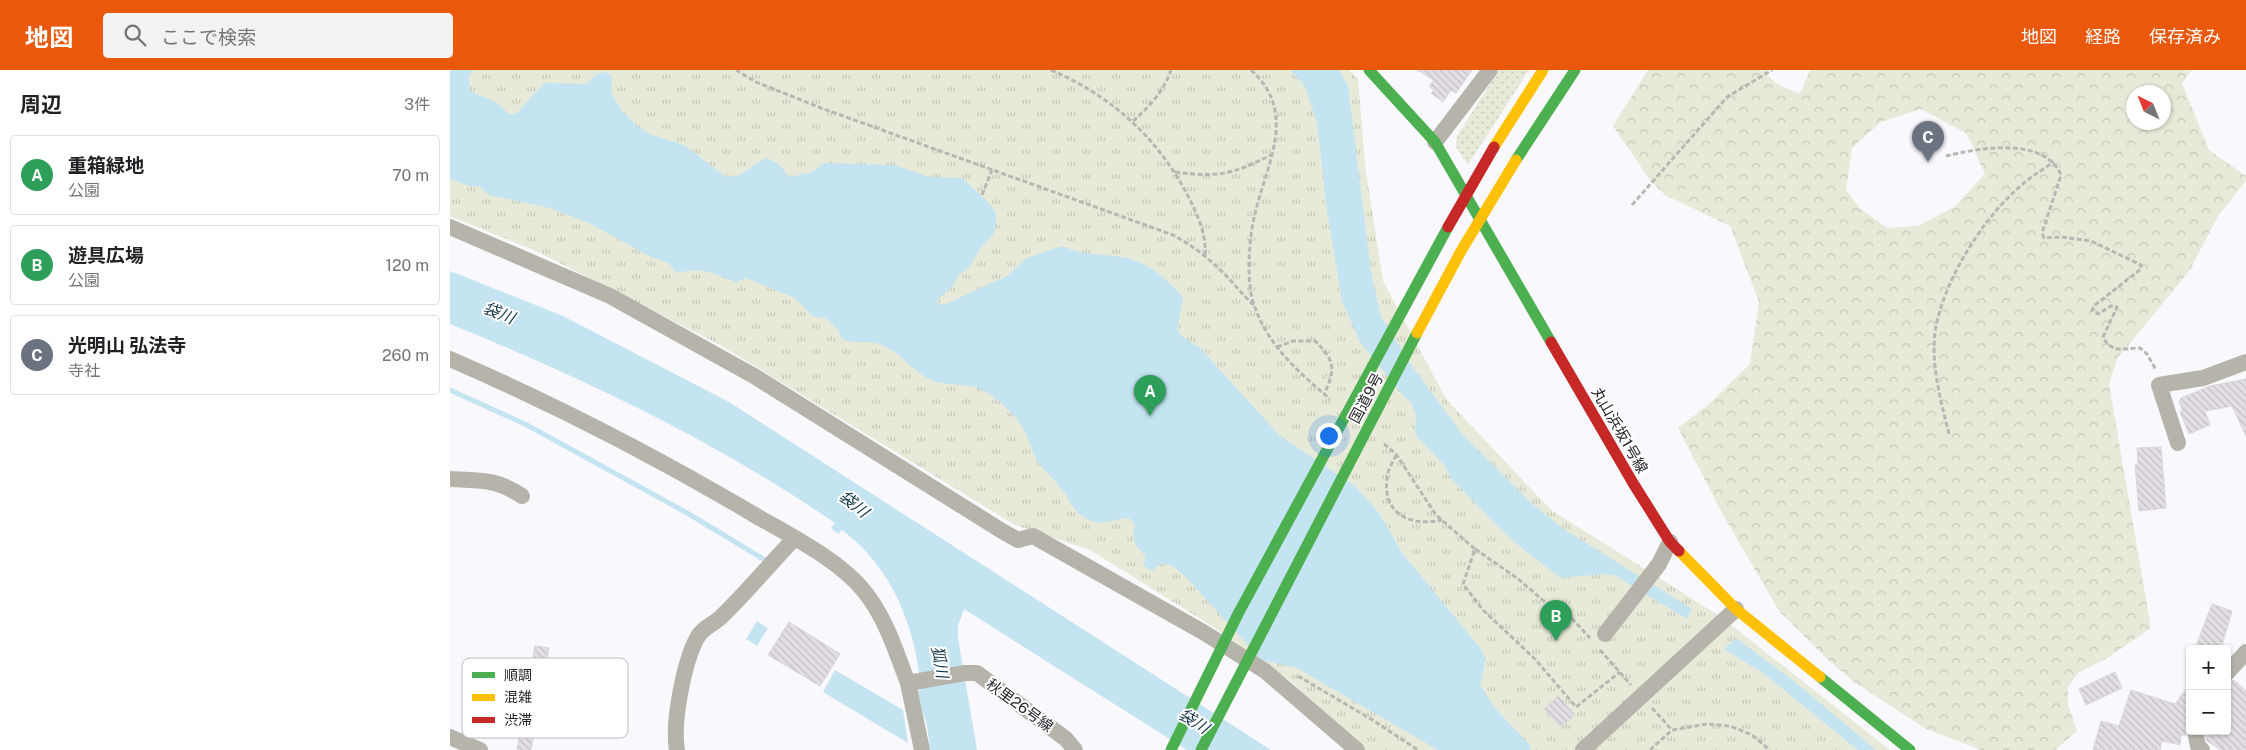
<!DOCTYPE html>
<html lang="ja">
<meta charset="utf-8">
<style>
body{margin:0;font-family:"Public Sans","Noto Sans JP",sans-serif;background:#f2f2f2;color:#202124}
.controls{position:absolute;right:15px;bottom:15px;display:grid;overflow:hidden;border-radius:5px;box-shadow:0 1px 4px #0004}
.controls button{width:45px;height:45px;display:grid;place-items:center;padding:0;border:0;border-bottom:1px solid #e0e0e0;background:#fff;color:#202124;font:25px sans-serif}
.compass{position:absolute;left:1676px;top:15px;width:45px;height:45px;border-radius:50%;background:#fff;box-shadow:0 1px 4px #0004;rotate:317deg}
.you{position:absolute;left:878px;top:365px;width:18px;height:18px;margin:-12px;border:4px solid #fff;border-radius:50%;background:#1a73e8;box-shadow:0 0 0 8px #1a73e833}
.badge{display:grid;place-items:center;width:32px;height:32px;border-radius:50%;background:#ea580c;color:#fff;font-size:16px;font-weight:700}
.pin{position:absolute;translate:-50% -41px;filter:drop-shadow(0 1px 2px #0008)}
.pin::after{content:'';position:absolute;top:26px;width:18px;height:15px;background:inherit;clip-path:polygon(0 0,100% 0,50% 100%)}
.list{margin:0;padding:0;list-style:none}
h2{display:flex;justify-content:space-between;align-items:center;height:65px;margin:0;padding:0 20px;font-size:21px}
h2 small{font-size:16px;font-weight:400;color:#757577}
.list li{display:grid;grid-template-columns:32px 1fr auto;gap:15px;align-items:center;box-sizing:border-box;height:80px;margin:0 10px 10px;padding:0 10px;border:1px solid #e0e0e0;border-radius:5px}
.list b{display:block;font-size:19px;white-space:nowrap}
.list p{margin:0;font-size:16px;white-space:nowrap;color:#757577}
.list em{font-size:16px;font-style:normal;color:#757577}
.icon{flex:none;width:28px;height:28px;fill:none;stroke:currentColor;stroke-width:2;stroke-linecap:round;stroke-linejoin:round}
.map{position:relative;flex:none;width:1796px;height:680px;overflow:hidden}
header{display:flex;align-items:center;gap:30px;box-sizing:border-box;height:70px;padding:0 25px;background:#ea580c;color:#fff}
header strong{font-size:24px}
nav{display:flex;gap:28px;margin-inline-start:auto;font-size:18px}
.search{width:350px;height:45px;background:#f2f2f2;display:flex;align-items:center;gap:12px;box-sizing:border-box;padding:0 18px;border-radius:5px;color:#757577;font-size:19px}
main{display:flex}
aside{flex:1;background:#fff}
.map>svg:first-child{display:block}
.grass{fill:url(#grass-dots)}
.forest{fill:url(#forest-crowns);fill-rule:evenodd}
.park{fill:url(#park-tufts)}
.water{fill:#c4e4f2}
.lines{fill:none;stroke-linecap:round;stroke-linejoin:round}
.stream{stroke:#c4e4f2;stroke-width:5}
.building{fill:url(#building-back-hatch);stroke:#dad6db}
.path{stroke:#b9b7b4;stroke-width:3;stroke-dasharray:5 2.5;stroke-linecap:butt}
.street{stroke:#b6b3ab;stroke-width:16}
.fast{stroke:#4caf50;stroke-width:11}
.slow{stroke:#ffc107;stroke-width:11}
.jam{stroke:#c62828;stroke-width:11}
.fast-bridge{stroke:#4caf50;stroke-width:11}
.slow-bridge{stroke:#ffc107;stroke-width:11}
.jam-bridge{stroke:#c62828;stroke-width:11}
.labels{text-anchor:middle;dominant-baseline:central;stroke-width:4;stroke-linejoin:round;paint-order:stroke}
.street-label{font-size:15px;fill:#211f26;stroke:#fff}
.water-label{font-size:16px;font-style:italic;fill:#133a48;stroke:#fff}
.key{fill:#fff;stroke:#bcbcbe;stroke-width:1}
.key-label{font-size:14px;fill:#211f26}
</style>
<header>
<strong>地図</strong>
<div class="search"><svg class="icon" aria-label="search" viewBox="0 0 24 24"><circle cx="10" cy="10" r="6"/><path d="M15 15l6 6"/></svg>ここで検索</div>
<nav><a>地図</a><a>経路</a><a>保存済み</a></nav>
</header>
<main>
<aside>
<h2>周辺<small>3件</small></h2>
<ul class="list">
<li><span class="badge" style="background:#2e9e5b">A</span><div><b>重箱緑地</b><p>公園</p></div><em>70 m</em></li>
<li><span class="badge" style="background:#2e9e5b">B</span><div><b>遊具広場</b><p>公園</p></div><em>120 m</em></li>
<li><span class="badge" style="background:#6b7280">C</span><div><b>光明山 弘法寺</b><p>寺社</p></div><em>260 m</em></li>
</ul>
</aside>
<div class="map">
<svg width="1796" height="680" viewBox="0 0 1796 680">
<defs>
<pattern id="grass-dots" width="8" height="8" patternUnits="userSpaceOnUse" patternTransform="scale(1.25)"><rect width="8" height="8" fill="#e7ead9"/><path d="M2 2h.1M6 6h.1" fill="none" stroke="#c6c8ba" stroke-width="1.8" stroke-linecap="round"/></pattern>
<pattern id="forest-crowns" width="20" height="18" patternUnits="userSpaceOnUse" patternTransform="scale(1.25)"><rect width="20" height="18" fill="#e7ead9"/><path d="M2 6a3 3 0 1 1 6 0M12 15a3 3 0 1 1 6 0" fill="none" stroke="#c6c8ba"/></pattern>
<pattern id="park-tufts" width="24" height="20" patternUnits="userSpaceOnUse" patternTransform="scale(1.25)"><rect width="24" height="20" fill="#e7ead9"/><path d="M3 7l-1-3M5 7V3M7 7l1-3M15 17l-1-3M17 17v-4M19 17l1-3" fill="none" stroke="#c6c8ba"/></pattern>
<pattern id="building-back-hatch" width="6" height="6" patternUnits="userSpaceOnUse" patternTransform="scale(1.25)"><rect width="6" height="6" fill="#e2dee3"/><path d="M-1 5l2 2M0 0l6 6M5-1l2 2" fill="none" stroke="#c2bec3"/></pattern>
</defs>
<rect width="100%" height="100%" fill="#f9f8fd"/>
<path class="grass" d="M1049,0H1079L1018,95L1006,77L1007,66Z"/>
<path class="forest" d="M1198,0H1317L1316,4L1327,14L1350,24L1360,0H1742L1732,13L1759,80L1796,106V111L1768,146L1740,200L1667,289L1659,314L1701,558L1657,588L1628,603L1618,617V635L1627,661L1605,680H1531L1476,659L1404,612L1376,588L1329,541L1272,443L1228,358L1259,334L1300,294L1309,232L1280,156L1215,125L1200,110L1163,56ZM1684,22H1714V52H1684ZM1471,39L1517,64L1535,104L1504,137L1468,156L1437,158L1410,138L1396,120L1402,78L1431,52Z"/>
<path class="park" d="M0,0H899L908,9L915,95L933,211L996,329L1101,440L1271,547L1440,680H911L841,611L754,551L640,480L565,455L272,276L90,183L0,146Z"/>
<path class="water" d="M0,0H23L19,6L20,21C35,29 47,29 58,44L67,43L94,13L137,14L146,4L156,2L162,7L161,22L171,40L186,55L199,64L234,75L276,107L290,105L315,88L328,93L339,107L362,102L374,93L444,95L479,107L512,108L538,132L546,143V154L543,165L533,175L517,200L508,205C504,218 493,222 486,233L493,235L509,228L557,206L577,188L612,176C638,187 652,183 677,188C699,193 719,211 733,228L727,259L731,266L750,278L830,366L905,416L929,443L953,484L1031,579L1036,588L1030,615L1044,637L1080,675V680H988L847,598L811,590L736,507L724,497L713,493L707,496L702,501L693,495L696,486C685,476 681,470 685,455L679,448C667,448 658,454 646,452C627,448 623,436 614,422C606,411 595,402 587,390C582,382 580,371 575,362C568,348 555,335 542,326C520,309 504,319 481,310C463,302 451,283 432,275C419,269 405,275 392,269L388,260L377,249L362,246L345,228L296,208L286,212C259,203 257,197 226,203L219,193L201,187L139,153L100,138L39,125L29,116H19L0,109Z
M840,0H889L898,16L921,202L931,247L962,296L1013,365L1080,432L1115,460L1242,539L1237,549L1164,505L1153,504L1111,508L1074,480L1049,458L1001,408L994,395L965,364L966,346L962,334L951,323L910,272L892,231L877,141L867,53L855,16Z
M0,201L113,246L279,332L821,680H737L514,539L508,556V568L527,680H480L477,655L466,621L471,620C466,558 443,498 392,460L388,464L381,458L385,453C266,371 133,308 0,254Z
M307,551L318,558L307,576L296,569Z
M1286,568L1345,612L1426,680H1408L1313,603L1274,579Z
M385,600L453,640L458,673L373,622Z"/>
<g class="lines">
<path class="stream" d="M0,320L77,355L239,444L315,490"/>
</g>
<path class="building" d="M967,0H1022L1006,23L1001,20L993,32L981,23L984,20L979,16L984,10Z
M1796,309V366L1782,336L1755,341L1760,355L1739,364L1730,342L1733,341L1729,332L1731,328L1760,316Z
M1711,377L1716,438L1689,441L1685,395H1688L1687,378Z
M1762,534L1782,541L1771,579H1745Z
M339,552L390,584L370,616L318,585Z
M85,576L99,578L81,680H67Z
M1665,602L1672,618L1636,635L1629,619Z
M1784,610L1796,621V680H1771L1757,671L1755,661H1777V613Z
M1740,614V639L1737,644L1736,665H1731L1730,675L1712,671L1710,680H1643L1651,651L1669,656L1681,620L1725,634Z
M1108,626L1125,645L1111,657L1094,639Z"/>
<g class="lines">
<path class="path" d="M286,0L306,12L371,38L723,165C739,174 754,184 767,197C781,209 791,224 805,236
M601,0C662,26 709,69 739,128C748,146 757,166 755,186
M801,0C851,45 813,99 803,153C799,172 797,209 802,228C814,272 847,301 880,329
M683,51C699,37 714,21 721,0
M1496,86C1529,78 1594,66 1611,105L1592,163L1594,168L1612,167L1641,171L1691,195V199L1645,235L1642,240L1648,244L1661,236L1667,237L1653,267C1662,284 1673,278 1690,278L1697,284L1706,300
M725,102C767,108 784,104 821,85
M532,125L542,100
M1182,135L1277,27L1322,0
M827,277L843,271H865C885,290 886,300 874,324
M1499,364C1491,331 1481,297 1485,262C1492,215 1529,154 1564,122C1576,110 1590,101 1604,92
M934,374L946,384L986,445L1025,479L1013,514L1033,540L1085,589L1126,637L1170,602
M946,385C943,392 938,399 937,407C932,444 960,457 992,450
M1025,479L1067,508L1101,537L1116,542L1140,568
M1150,580L1181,615
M848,606L921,649L968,680
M1202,638L1222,660
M1200,680L1222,660L1257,654L1280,656L1302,665L1320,680"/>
<path class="street" d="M985,72L1040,0
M0,157L160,226L304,306L552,461L568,470L583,466L753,562L815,601L907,680
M0,289C104,334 205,386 303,444C339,465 388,489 414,521C436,548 446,582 458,613
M1728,373L1709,315L1753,308L1796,292
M0,409C31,411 45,408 72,426
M1155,564L1209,494L1220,472
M1777,603L1796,582
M1745,661L1748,676L1752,680
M0,667L30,680
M227,680C222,653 234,592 247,568C252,558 262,555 270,548C296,523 319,495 344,469
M472,680L458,613L515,603H527L616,669L625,680
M1133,680L1286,539"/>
<path class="fast" d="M919,0L985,72L1101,272
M1066,90L1125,0
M1370,607L1460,680"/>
<path class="slow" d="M1044,77L1093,0
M1229,481L1286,539L1370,607"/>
<path class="jam" d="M1101,272L1183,413L1220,472L1229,481"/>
<path class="fast-bridge" d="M721,680L789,542L998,157
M751,680L967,263"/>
<path class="slow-bridge" d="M967,263L1011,181L1066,90"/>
<path class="jam-bridge" d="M998,157L1044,77"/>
</g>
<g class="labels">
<g class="street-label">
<text transform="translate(916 328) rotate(-62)">国道9号</text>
<text transform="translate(1170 360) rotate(60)">丸山浜坂1号線</text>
<text transform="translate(570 635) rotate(36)">秋里26号線</text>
</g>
<g class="water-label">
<text transform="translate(49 243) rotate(22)">袋川</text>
<text transform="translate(404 434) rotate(39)">袋川</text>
<text transform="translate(490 592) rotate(80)">狐川</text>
<text transform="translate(744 651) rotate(33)">袋川</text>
</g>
</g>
<rect x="12" y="588" width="166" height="80" rx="8" class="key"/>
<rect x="22" y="602" width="23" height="6" fill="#4caf50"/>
<rect x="22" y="624" width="23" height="7" fill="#ffc107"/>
<rect x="22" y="647" width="23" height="6" fill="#c62828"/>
<g class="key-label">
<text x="54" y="610">順調</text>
<text x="54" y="632">混雑</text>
<text x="54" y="655">渋滞</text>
</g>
</svg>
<div class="controls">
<button>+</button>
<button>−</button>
</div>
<svg class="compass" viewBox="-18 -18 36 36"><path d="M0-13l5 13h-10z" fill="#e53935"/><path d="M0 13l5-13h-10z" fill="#757577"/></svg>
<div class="you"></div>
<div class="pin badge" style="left:700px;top:346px;background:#2e9e5b">A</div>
<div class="pin badge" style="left:1106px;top:571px;background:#2e9e5b">B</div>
<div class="pin badge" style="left:1478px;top:92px;background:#6b7280">C</div>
</div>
</main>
